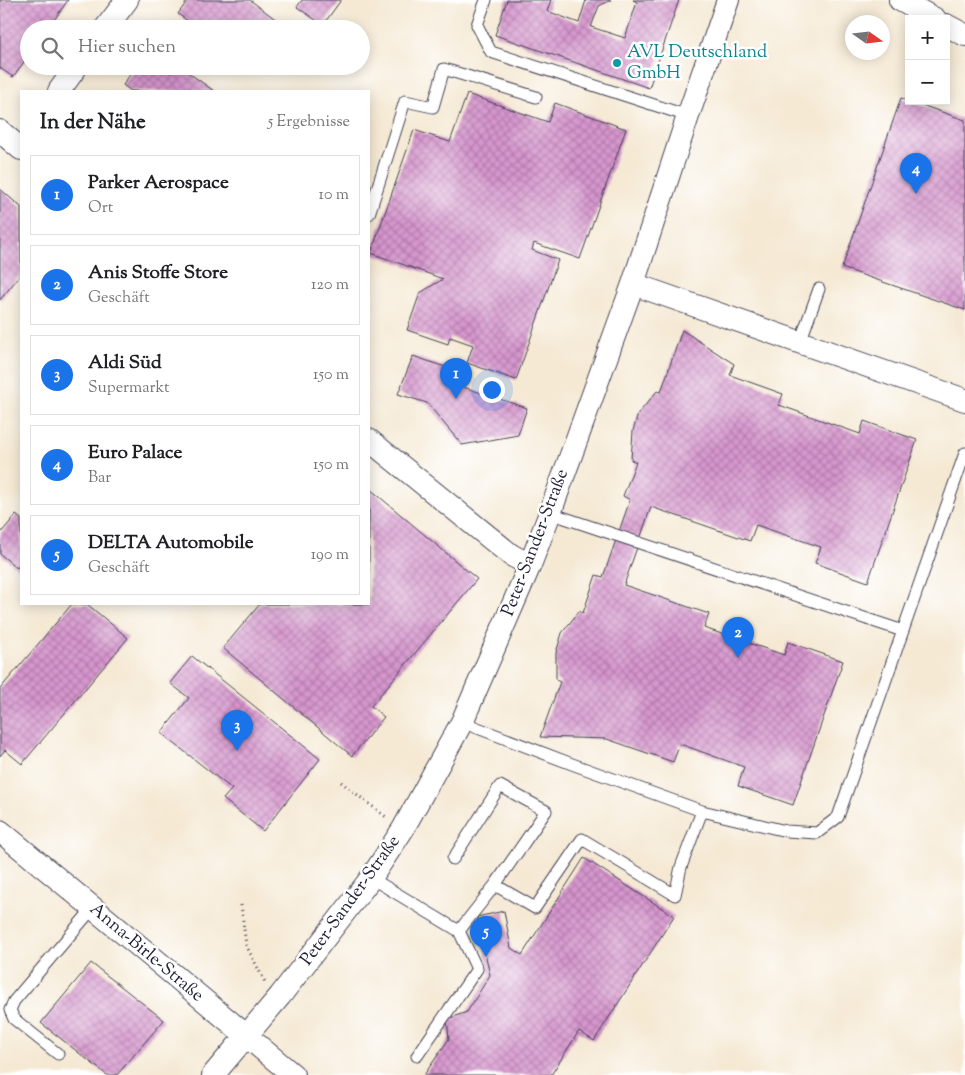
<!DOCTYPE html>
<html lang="de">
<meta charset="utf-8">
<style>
body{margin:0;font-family:"Sorts Mill Goudy",serif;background:#f2f2f2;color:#202124}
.controls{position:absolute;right:15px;top:15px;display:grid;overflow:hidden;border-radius:0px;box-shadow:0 2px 12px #0003}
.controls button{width:45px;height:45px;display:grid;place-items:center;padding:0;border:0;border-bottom:1px solid #e0e0e0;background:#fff;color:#202124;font:25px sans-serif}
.compass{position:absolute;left:845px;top:15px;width:45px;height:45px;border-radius:50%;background:#fff;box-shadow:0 2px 12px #0003;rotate:104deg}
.you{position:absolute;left:491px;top:389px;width:18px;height:18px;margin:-12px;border:4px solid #fff;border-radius:50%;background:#1a73e8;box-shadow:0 0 0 8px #1a73e833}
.badge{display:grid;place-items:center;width:32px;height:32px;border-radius:50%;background:#1a73e8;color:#fff;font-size:16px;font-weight:700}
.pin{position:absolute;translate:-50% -41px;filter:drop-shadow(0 1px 2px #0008)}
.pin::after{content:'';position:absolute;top:26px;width:18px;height:15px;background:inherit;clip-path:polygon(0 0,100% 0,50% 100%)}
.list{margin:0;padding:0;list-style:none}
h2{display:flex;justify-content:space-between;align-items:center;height:65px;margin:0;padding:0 20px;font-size:21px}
h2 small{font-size:16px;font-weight:400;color:#757577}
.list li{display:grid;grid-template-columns:32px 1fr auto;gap:15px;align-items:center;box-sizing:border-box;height:80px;margin:0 10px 10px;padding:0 10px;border:1px solid #e0e0e0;border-radius:0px}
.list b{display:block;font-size:19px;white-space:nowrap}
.list p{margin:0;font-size:16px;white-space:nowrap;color:#757577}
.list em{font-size:16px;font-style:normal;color:#757577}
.icon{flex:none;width:28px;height:28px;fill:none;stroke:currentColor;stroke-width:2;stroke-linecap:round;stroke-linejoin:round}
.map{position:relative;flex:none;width:965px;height:1075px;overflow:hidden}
.search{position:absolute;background:#fff;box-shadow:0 2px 12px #0003;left:20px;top:20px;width:350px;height:55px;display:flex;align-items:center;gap:12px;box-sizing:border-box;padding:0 18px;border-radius:28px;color:#757577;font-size:19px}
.panel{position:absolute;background:#fff;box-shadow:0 2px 12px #0003;left:20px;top:90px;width:350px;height:515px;border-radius:0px}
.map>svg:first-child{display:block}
.building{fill:url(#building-cross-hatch)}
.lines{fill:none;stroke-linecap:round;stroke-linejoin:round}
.service-casing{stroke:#424052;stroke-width:13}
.minor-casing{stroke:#424052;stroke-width:24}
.path{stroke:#424052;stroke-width:3;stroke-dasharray:1 4;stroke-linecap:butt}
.service{stroke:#fff;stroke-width:11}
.minor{stroke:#fff;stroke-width:22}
.culture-dot{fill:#0f9aa8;stroke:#fff;stroke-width:2}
.labels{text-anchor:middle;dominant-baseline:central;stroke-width:5;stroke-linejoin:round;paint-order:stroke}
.culture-label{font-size:18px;fill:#0d838f;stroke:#fff;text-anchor:start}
.street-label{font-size:18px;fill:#22223b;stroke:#fff}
</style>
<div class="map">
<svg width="965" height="1075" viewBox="0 0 965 1075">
<defs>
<pattern id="building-cross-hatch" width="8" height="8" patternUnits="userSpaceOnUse" patternTransform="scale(1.25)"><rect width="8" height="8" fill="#d796ce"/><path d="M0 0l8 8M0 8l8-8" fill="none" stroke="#ae7aa8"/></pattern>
</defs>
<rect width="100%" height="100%" fill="#fff"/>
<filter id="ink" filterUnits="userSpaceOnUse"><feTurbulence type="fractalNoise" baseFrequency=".02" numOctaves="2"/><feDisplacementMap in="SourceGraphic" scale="10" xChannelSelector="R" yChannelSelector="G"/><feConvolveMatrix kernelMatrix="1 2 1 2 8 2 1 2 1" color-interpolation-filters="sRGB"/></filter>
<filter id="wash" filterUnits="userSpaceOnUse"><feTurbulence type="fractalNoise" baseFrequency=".0096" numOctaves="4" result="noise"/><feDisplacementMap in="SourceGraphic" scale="20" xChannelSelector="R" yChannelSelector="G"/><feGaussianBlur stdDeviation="1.12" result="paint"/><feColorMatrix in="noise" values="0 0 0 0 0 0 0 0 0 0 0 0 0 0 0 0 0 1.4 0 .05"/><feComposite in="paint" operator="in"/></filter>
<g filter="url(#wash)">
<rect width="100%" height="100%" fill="#f5e9d4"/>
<g id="blocks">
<path class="building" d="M0,0H68L48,29H29V55L13,77L0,68Z
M188,0H250L286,27L285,29H199L178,14Z
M302,0H341L323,25L297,7Z
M507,0H551L547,11L579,23L586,0H611L599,6L591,27L625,38L637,2L633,0H679L649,88L495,35Z
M136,66H161L171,73L176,66H179L214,91H131L123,85Z
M467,94L548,122L555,103L626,129L580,259L534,243L532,250L558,260L516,380L467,363L473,345L450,337L448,344L407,330L420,293L443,279L371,253L414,130L450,142Z
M901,98L965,120V310L842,268Z
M0,189L21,207V274L0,300Z
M682,330L734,364L730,375L783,394L779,405L860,434L864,421L917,440L868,582L815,563L821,547L756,525L750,541L651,507L624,585L709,614L704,628L784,655L788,642L843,661L793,805L738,786L744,767L680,744L673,762L607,739L540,737L560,682L556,680V653L562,633L579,611L583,613L596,575L603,577L630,500L623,496L636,462L631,460L633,431L638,414L657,391L661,392Z
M413,356L457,371L451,383L527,408L518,435L462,445L427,403L398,394Z
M369,488L477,579L371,706L384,717L352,756L223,648L260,604H369Z
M16,515L21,519V562L17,568L0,554V534Z
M72,604H87L128,638L22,764L5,750L0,756V689Z
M192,656L320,759L263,831L223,799L232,789L161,733L189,698L170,683Z
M584,858L674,916L594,1041L579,1031L551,1075H424L449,1039L447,1019L467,1012L490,975L477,917L504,911L511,948L522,955Z
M91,963L164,1020L117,1075H107L41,1023Z"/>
</g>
</g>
<g filter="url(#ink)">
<use href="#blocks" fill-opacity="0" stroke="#424052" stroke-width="1"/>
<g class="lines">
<defs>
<path id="service" d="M486,0L477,25L491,52L688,116
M369,214L405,101L433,107L444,69L536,97
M800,342L819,289
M550,513L903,631
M462,722L572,764L702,811L786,831L817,833L838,817L965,453
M453,859L500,786L546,811L495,885L535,908L582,839L675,895L681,867L702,811
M371,878L459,931
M58,1054L14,1019L10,1010L14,1001L93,908
M417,1056L477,969L459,931L495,885"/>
<path id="minor" d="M900,0L935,19
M946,25L965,35
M105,29L127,0
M59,91L77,66
M0,131L21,149
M633,284L965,400
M369,440L511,555L530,565
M0,831C98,912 196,993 293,1075
M213,1075L280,996L371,878L403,829L462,722L530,565L550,513L633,284L688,116L728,0"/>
</defs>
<use href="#service" class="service-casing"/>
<use href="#minor" class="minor-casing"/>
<path class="path" d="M341,782L386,817
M241,905L246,945L265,982"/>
<use href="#service" class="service"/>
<use href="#minor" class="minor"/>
</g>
</g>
<circle class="culture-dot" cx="617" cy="63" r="5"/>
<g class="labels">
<g class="culture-label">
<text x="627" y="53">AVL Deutschland<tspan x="627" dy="21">GmbH</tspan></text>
</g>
<g class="street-label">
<text transform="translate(536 543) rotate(-69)">Peter-Sander-Straße</text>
<text transform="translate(351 901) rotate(-54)">Peter-Sander-Straße</text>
<text transform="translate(146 953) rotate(40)">Anna-Birle-Straße</text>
</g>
</g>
</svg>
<div class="controls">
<button>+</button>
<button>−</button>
</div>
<svg class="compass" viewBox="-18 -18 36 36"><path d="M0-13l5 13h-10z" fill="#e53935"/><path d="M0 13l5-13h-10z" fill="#757577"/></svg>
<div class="you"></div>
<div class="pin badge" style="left:456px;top:399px">1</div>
<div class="pin badge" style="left:738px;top:658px">2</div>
<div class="pin badge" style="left:237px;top:751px">3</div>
<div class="pin badge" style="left:916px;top:194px">4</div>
<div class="pin badge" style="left:486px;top:957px">5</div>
<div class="search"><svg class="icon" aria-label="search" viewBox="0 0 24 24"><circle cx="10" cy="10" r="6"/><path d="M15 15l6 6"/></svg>Hier suchen</div>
<section class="panel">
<h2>In der Nähe<small>5 Ergebnisse</small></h2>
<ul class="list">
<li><span class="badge">1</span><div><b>Parker Aerospace</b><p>Ort</p></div><em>10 m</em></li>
<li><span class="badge">2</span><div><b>Anis Stoffe Store</b><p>Geschäft</p></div><em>120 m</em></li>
<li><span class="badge">3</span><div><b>Aldi Süd</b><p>Supermarkt</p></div><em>150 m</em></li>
<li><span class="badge">4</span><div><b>Euro Palace</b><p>Bar</p></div><em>150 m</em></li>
<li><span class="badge">5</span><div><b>DELTA Automobile</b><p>Geschäft</p></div><em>190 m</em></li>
</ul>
</section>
</div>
